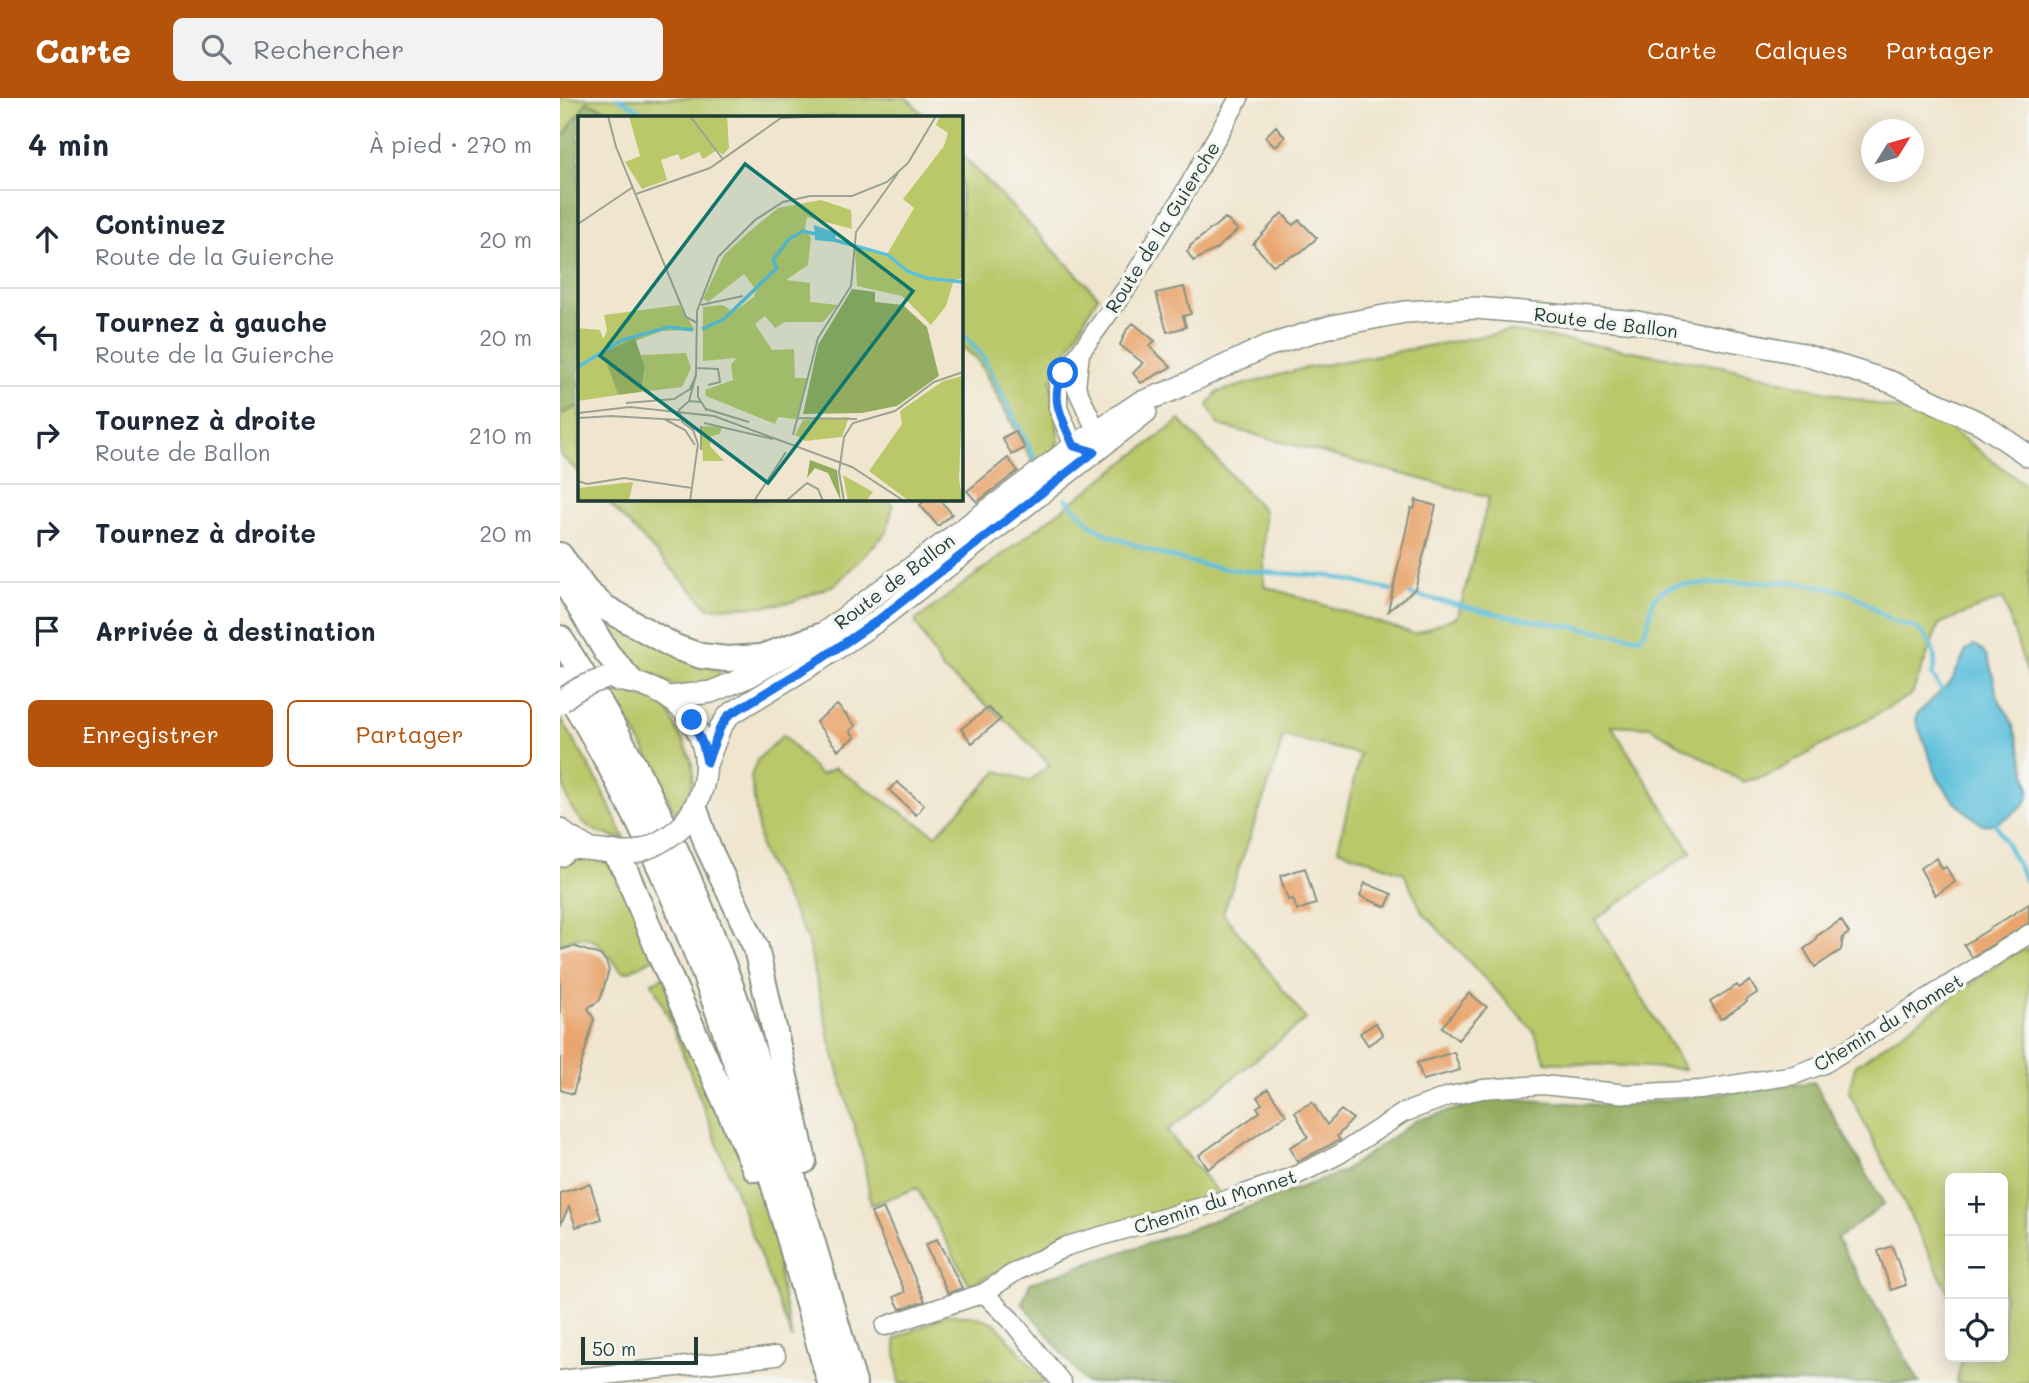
<!DOCTYPE html>
<html lang="fr">
<meta charset="utf-8">
<style>
body{margin:0;font-family:Mali,sans-serif;background:#f2f2f3;color:#1f2937}
.controls{position:absolute;right:21px;bottom:21px;display:grid;overflow:hidden;border-radius:10px;box-shadow:0 4px 18px #0003}
.controls button{width:63px;height:63px;display:grid;place-items:center;padding:0;border:0;border-bottom:2px solid #e0e1e3;background:#fff;color:#1f2937;font:35px sans-serif}
.compass{position:absolute;left:1301px;top:21px;width:63px;height:63px;border-radius:50%;background:#fff;box-shadow:0 4px 18px #0003;rotate:53deg}
.scale{position:absolute;left:21px;bottom:18px;width:117px;box-sizing:border-box;padding-left:7px;border:4px solid #1f3d34;border-top:0;font-size:19px;line-height:24px;white-space:nowrap;color:#1f3d34;-webkit-text-stroke:5px #f6f6f2;paint-order:stroke}
.stop{position:absolute;width:21px;height:21px;margin:-16px;border:5px solid #1a73e8;border-radius:50%;background:#fff}
.stop.end{background:#1a73e8;border-color:#fff;box-shadow:0 2px 7px #0008}
.list{margin:0;padding:0;list-style:none}
h2{display:flex;justify-content:space-between;align-items:center;height:91px;margin:0;padding:0 28px;font-size:30px}
h2 small{font-size:23px;font-weight:400;color:#747a83}
.list li{display:grid;grid-template-columns:46px 1fr auto;gap:21px;align-items:center;box-sizing:border-box;height:98px;padding:0 28px;border-top:2px solid #e0e1e3}
.list b{display:block;font-size:26px;white-space:nowrap}
.list p{margin:0;font-size:23px;white-space:nowrap;color:#747a83}
.list em{font-size:23px;font-style:normal;color:#747a83}
.actions{display:flex;gap:14px;padding:21px 28px}
.actions a{flex:1;padding:16px 0;border:2px solid #b45309;border-radius:10px;text-align:center;font-size:24px;color:#b45309}
.actions .main{background:#b45309;color:#fff}
.icon{flex:none;width:38px;height:38px;fill:none;stroke:currentColor;stroke-width:2;stroke-linecap:round;stroke-linejoin:round}
.map{position:relative;flex:none;width:1469px;height:1285px;overflow:hidden}
header{display:flex;align-items:center;gap:42px;box-sizing:border-box;height:98px;padding:0 35px;background:#b45309;color:#fff}
header strong{font-size:33px}
nav{display:flex;gap:38px;margin-inline-start:auto;font-size:24px}
.search{width:490px;height:63px;background:#f2f2f3;display:flex;align-items:center;gap:18px;box-sizing:border-box;padding:0 24px;border-radius:10px;color:#747a83;font-size:26px}
main{display:flex}
aside{flex:1;background:#fff}
.map>svg:first-child{display:block}
.green{fill:#bac86a;stroke:#6c824f;stroke-width:2}
.forest{fill:#93ac5e;stroke:#597449;stroke-width:2}
.water{fill:#5dc0db;stroke:#3e7e88;stroke-width:2}
.lines{fill:none;stroke-linecap:round;stroke-linejoin:round}
.stream{stroke:#5dc0db;stroke-width:4.5}
.building{fill:#e9a56d}
.minor-casing{stroke:#889282;stroke-width:21}
.major-casing{stroke:#889282;stroke-width:24}
.highway-casing{stroke:#889282;stroke-width:28}
.minor{stroke:#fff;stroke-width:18}
.major{stroke:#fff;stroke-width:21}
.highway{stroke:#fff;stroke-width:24}
.major-bridge-casing{stroke:#889282;stroke-width:24;stroke-linecap:butt}
.major-bridge{stroke:#fff;stroke-width:21}
.route{stroke:#1a73e8;stroke-width:9}
.labels{text-anchor:middle;dominant-baseline:central;stroke-width:7;stroke-linejoin:round;paint-order:stroke}
.street-label{font-size:19px;fill:#1f3d34;stroke:#f6f6f2}
.inset-river{fill:none;stroke:#5dc0db;stroke-width:3.5}
.inset-road{fill:none;stroke:#9ca291;stroke-width:2}
.view{fill:#0f766e;fill-opacity:0.15;stroke:#0f766e;stroke-width:3.5}
.inset-edge{fill:none;stroke:#1f3d34;stroke-width:3.5}
</style>
<header>
<strong>Carte</strong>
<div class="search"><svg class="icon" aria-label="search" viewBox="0 0 24 24"><circle cx="10" cy="10" r="6"/><path d="M15 15l6 6"/></svg>Rechercher</div>
<nav><a>Carte</a><a>Calques</a><a>Partager</a></nav>
</header>
<main>
<aside>
<h2>4 min<small>À pied · 270 m</small></h2>
<ul class="list">
<li><svg class="icon" aria-label="ahead" viewBox="0 0 24 24"><path d="M12 20V5M6 11l6-6 6 6"/></svg><div><b>Continuez</b><p>Route de la Guierche</p></div><em>20 m</em></li>
<li><svg class="icon" aria-label="left" viewBox="0 0 24 24"><path d="M17 20v-9H6M10 6l-5 5 5 5"/></svg><div><b>Tournez à gauche</b><p>Route de la Guierche</p></div><em>20 m</em></li>
<li><svg class="icon" aria-label="right" viewBox="0 0 24 24"><path d="M7 20v-9h11M14 6l5 5-5 5"/></svg><div><b>Tournez à droite</b><p>Route de Ballon</p></div><em>210 m</em></li>
<li><svg class="icon" aria-label="right" viewBox="0 0 24 24"><path d="M7 20v-9h11M14 6l5 5-5 5"/></svg><div><b>Tournez à droite</b></div><em>20 m</em></li>
<li><svg class="icon" aria-label="arrive" viewBox="0 0 24 24"><path d="M6 21V4h12l-3 4 3 4H6"/></svg><div><b>Arrivée à destination</b></div></li>
</ul>
<div class="actions"><a class="main">Enregistrer</a><a>Partager</a></div>
</aside>
<div class="map">
<svg width="1469" height="1285" viewBox="0 0 1469 1285">
<rect width="100%" height="100%" fill="#f6f6f2"/>
<filter id="ink" filterUnits="userSpaceOnUse"><feTurbulence type="fractalNoise" baseFrequency=".0143" numOctaves="2"/><feDisplacementMap in="SourceGraphic" scale="14" xChannelSelector="R" yChannelSelector="G"/><feConvolveMatrix kernelMatrix="1 2 1 2 8 2 1 2 1" color-interpolation-filters="sRGB"/></filter>
<filter id="wash" filterUnits="userSpaceOnUse"><feTurbulence type="fractalNoise" baseFrequency=".00686" numOctaves="4" result="noise"/><feDisplacementMap in="SourceGraphic" scale="28" xChannelSelector="R" yChannelSelector="G"/><feGaussianBlur stdDeviation="1.57" result="paint"/><feColorMatrix in="noise" values="0 0 0 0 0 0 0 0 0 0 0 0 0 0 0 0 0 1.4 0 .05"/><feComposite in="paint" operator="in"/></filter>
<g filter="url(#wash)">
<rect width="100%" height="100%" fill="#f0e6cf"/>
<path class="green" d="M0,0H347L366,19H64L27,4L0,43Z
M401,56L538,198L491,282L499,342L494,353L474,367L418,262L401,248Z
M950,233L1161,268L1377,321L1469,390V581L1443,500L1379,526L1352,596L1210,677L1183,684L1090,629L1051,627L1131,754L1035,822L1125,971L986,964L974,933L862,814L844,775L778,751L800,656L723,638L714,671L663,815L746,921L607,1033L659,1096L500,1143L410,1187L357,1090L311,1107L304,1063L270,943L247,840L201,753L191,678L197,662L223,637L260,677L275,670L376,737L438,673L469,683L490,667L450,626L382,571L355,523L620,322L704,413V488L855,536L898,518L929,399L658,327L648,307L657,294L741,271Z
M19,308V374L0,357V317Z
M45,401H328L333,408L326,435L276,486L232,504L205,508L149,510Z
M52,523L160,573L158,583L125,592L91,576L75,573L45,532L46,525Z
M61,594C74,596 92,598 103,607C109,612 113,623 116,630C134,663 144,683 115,715L85,652L52,595Z
M2,622L37,682L65,741C0,733 0,686 0,626Z
M54,755L100,857L68,874L62,873C40,850 36,828 0,846V758Z
M1469,851V1285H1396L1403,1259H1443V1080H1390V1198L1289,994L1295,968L1454,855Z
M109,877L190,1056L216,1136L220,1185L232,1241L112,927L92,884Z
M386,1217H412L435,1225L486,1285H339L335,1241Z"/>
<path class="forest" d="M27,4L64,19H19V308L0,317V43Z
M1254,984L1324,1106L1277,1141L1360,1285H526L462,1205L470,1185L630,1131L782,1074L857,1022L936,1000L1055,1008Z"/>
<path class="water" d="M1414,547C1433,554 1432,582 1438,599C1440,606 1445,611 1449,618C1456,632 1469,681 1469,696C1468,704 1462,708 1456,713C1446,722 1436,727 1422,727L1394,703L1378,681L1356,623L1357,616L1391,584L1406,553Z"/>
<g class="lines">
<path class="stream" d="M59,0L91,19
M401,234L423,259L476,363
M506,401L532,427L548,437L594,454L638,466L684,473L769,478L947,518L1080,540C1100,517 1077,496 1119,487C1173,486 1244,476 1295,498C1308,504 1318,515 1331,522C1339,526 1349,526 1357,531C1372,541 1379,561 1372,577L1384,596
M1433,721L1469,788"/>
</g>
<g id="blocks">
<path class="building" d="M716,28L725,39L715,49L705,39Z
M722,115L733,127L739,122L757,140L741,154L713,167L693,146Z
M665,120L678,132L655,152L633,163L627,153L630,150V148Z
M624,189L631,216L623,218L626,229L607,234L596,195Z
M573,225L595,243L589,248L611,269L581,285L573,275L583,265L560,247L567,231Z
M455,333L465,350L452,357L442,340Z
M448,360L458,373L417,404L407,393Z
M367,401H379L392,416L378,428L360,407Z
M856,402L876,408L855,491L828,513L851,410L854,411Z
M277,607L296,628L290,633L295,639L278,652L256,624Z
M428,610L441,621L412,645L401,631Z
M337,684L364,707L356,717L329,692Z
M1377,760L1382,771L1386,769L1395,784L1375,797L1360,770Z
M745,770L756,806L737,812L733,801L728,802L720,778Z
M805,785L832,796L826,809L800,798Z
M1469,806V825L1412,859L1404,847Z
M1281,822L1289,835L1283,839L1281,852L1255,869L1244,851L1254,844L1257,838Z
M13,848L40,857L46,863L49,872L40,902L28,910L34,921L13,996L0,992V852Z
M1190,883L1197,895L1186,902L1187,904L1161,921L1150,904L1177,887L1179,890Z
M909,895L927,909L898,942L882,929Z
M816,925L823,937L808,947L800,935Z
M894,954L900,972L863,982L857,965Z
M708,991L726,1017L648,1071L639,1057L700,1014L697,1009L702,1006L697,999Z
M752,1004L767,1027L781,1012L793,1021L777,1038L780,1042L737,1064L730,1049L748,1039L735,1014Z
M30,1086L41,1121L16,1129L9,1109L0,1127V1095Z
M323,1110L365,1203L340,1211L334,1199L345,1194L311,1115Z
M377,1141L402,1190L388,1195L365,1147Z
M1332,1148L1346,1187L1331,1192L1318,1153Z"/>
</g>
</g>
<g filter="url(#ink)">
<use href="#blocks" fill-opacity="0" stroke="#889282" stroke-width="2"/>
<g class="lines">
<defs>
<path id="minor" d="M520,255L516,289L536,332L534,354L514,348L498,310V285L568,188L619,105L679,0
M424,1195L451,1222L502,1285
M325,1228L424,1195L455,1174L507,1148L676,1099L737,1077L778,1057L843,1015L889,998L923,991L983,987L1067,996L1141,992L1234,977L1264,966L1469,836
M0,1282L216,1258"/>
<path id="major" d="M56,582C131,588 173,660 125,724
M110,599L151,594L190,578L260,538L514,348L579,305L613,292L707,248L772,228L845,214L916,210L1077,224L1238,255L1331,284L1422,326L1469,358
M147,664L160,630L169,617L261,561L317,523L586,314
M0,731L6,737L28,750
M0,758L10,750C31,750 50,756 70,755"/>
<path id="highway" d="M0,457L26,493L44,509L115,549L141,558L167,561L201,559L260,538
M5,485L47,555L71,583
M0,540C70,649 129,769 172,891C218,1020 255,1153 294,1285
M0,581C62,683 115,792 155,905C200,1030 234,1158 270,1285
M135,711L148,749L196,850L244,1063
M54,755L65,771L100,857L195,1071"/>
</defs>
<use href="#minor" class="minor-casing"/>
<use href="#major" class="major-casing"/>
<use href="#highway" class="highway-casing"/>
<use href="#minor" class="minor"/>
<use href="#major" class="major"/>
<use href="#highway" class="highway"/>
<defs>
<path id="major-bridge" d="M0,605C12,592 27,586 44,581
M72,755C92,750 107,742 122,728"/>
</defs>
<use href="#major-bridge" class="major-bridge-casing"/>
<use href="#major-bridge" class="major-bridge"/>
</g>
</g>
<g class="lines" filter="url(#ink)">
<path class="route" d="M132,622L143,647L147,664L160,630L169,617L261,561L317,523L534,354L514,348C503,322 489,302 503,275"/>
</g>
<g class="labels">
<g class="street-label">
<text transform="translate(602 129) rotate(-58)">Route de la Guierche</text>
<text transform="translate(1046 224) rotate(7)">Route de Ballon</text>
<text transform="translate(334 483) rotate(-37)">Route de Ballon</text>
<text transform="translate(1328 924) rotate(-31)">Chemin du Monnet</text>
<text transform="translate(655 1103) rotate(-18)">Chemin du Monnet</text>
</g>
</g>
<g transform="translate(18 18)">
<rect width="385" height="385" fill="#f0e6cf"/>
<path d="M51,0H149L151,32L145,39L139,34L125,43L121,36L103,44L100,38L83,44L89,64L64,73L47,46L62,40ZM362,0H385V162L376,164L368,190L353,209L324,180L279,170L277,134L280,129L308,140L336,92L325,83L366,30L370,17L358,9ZM243,84L273,94L274,113L229,101L227,112L233,122L230,149L208,164L232,167V186L260,189L245,206H207L197,212L187,200L177,208L194,234L216,233L217,262H230L218,303L200,301L197,308L128,280L127,274L155,264L153,249L158,242L125,245V191L145,189L155,196L176,181L178,174L166,158L130,186L125,183L146,139L172,115L200,92ZM101,189L117,214L84,215L26,237L40,279L0,285V212L22,214L25,223L29,215L26,199ZM108,237L113,252L104,271L63,276L67,255L63,239ZM385,260L381,364L385,385H331L291,355L324,308L322,295L365,265ZM271,301L264,321L227,325L217,319L225,304ZM123,310L144,311L142,318L133,320L132,330L146,345H125ZM265,359L295,376L288,385H270ZM55,366L51,385H0V372Z" fill="#bac86a"/>
<path d="M274,173L297,176V186L325,189L349,211L361,260L319,290L284,297L225,298L240,229ZM57,222L67,252L63,276L40,279L25,237ZM232,344L259,354L263,385L250,357L237,352L229,362Z" fill="#93ac5e"/>
<path d="M236,109L258,117L257,126L237,124Z" fill="#5dc0db"/>
<path class="inset-river" d="M256,124L310,139L329,155L348,162L385,166M124,213L146,203L199,152L195,144L211,123L225,115L237,118M0,251L44,224L91,211L115,214"/>
<path class="inset-road" d="M30,0L38,31L108,201L119,207M112,0L144,42M58,78L132,52L203,2L253,0M0,108L55,71M123,189L165,180M118,252L140,253L142,266L130,269M120,270V281L129,295M111,285L118,259L119,195L140,141L177,104L205,86L232,80H274L309,66L330,47L358,0M48,287L96,283L112,273L118,259M128,293L171,306M0,297L52,291L136,300L274,351L326,385M32,300L102,304M0,302L34,300M220,302L279,303M86,303L107,314L117,329M126,307L195,323M123,310V334M215,319L240,222L273,170L278,116L320,57M0,365L9,368L46,362L114,372M112,385L120,328L115,314L104,306L101,294L111,285L123,286M176,385L208,336M208,385L229,367L240,373L245,385M266,385L261,356L266,321L275,307L317,295L356,266L385,256"/>
<path class="view" d="M167,48L335,175L190,367L22,240Z"/>
<rect width="385" height="385" class="inset-edge"/>
</g>
</svg>
<div class="controls">
<button>+</button>
<button>−</button>
<button><svg class="icon" aria-label="locate" viewBox="0 0 24 24"><circle cx="12" cy="12" r="6"/><path d="M12 2v4M12 18v4M2 12h4M18 12h4"/></svg></button>
</div>
<svg class="compass" viewBox="-18 -18 36 36"><path d="M0-13l5 13h-10z" fill="#e53935"/><path d="M0 13l5-13h-10z" fill="#747a83"/></svg>
<div class="scale">50 m</div>
<div class="stop" style="left:503px;top:275px"></div>
<div class="stop end" style="left:132px;top:622px"></div>
</div>
</main>
